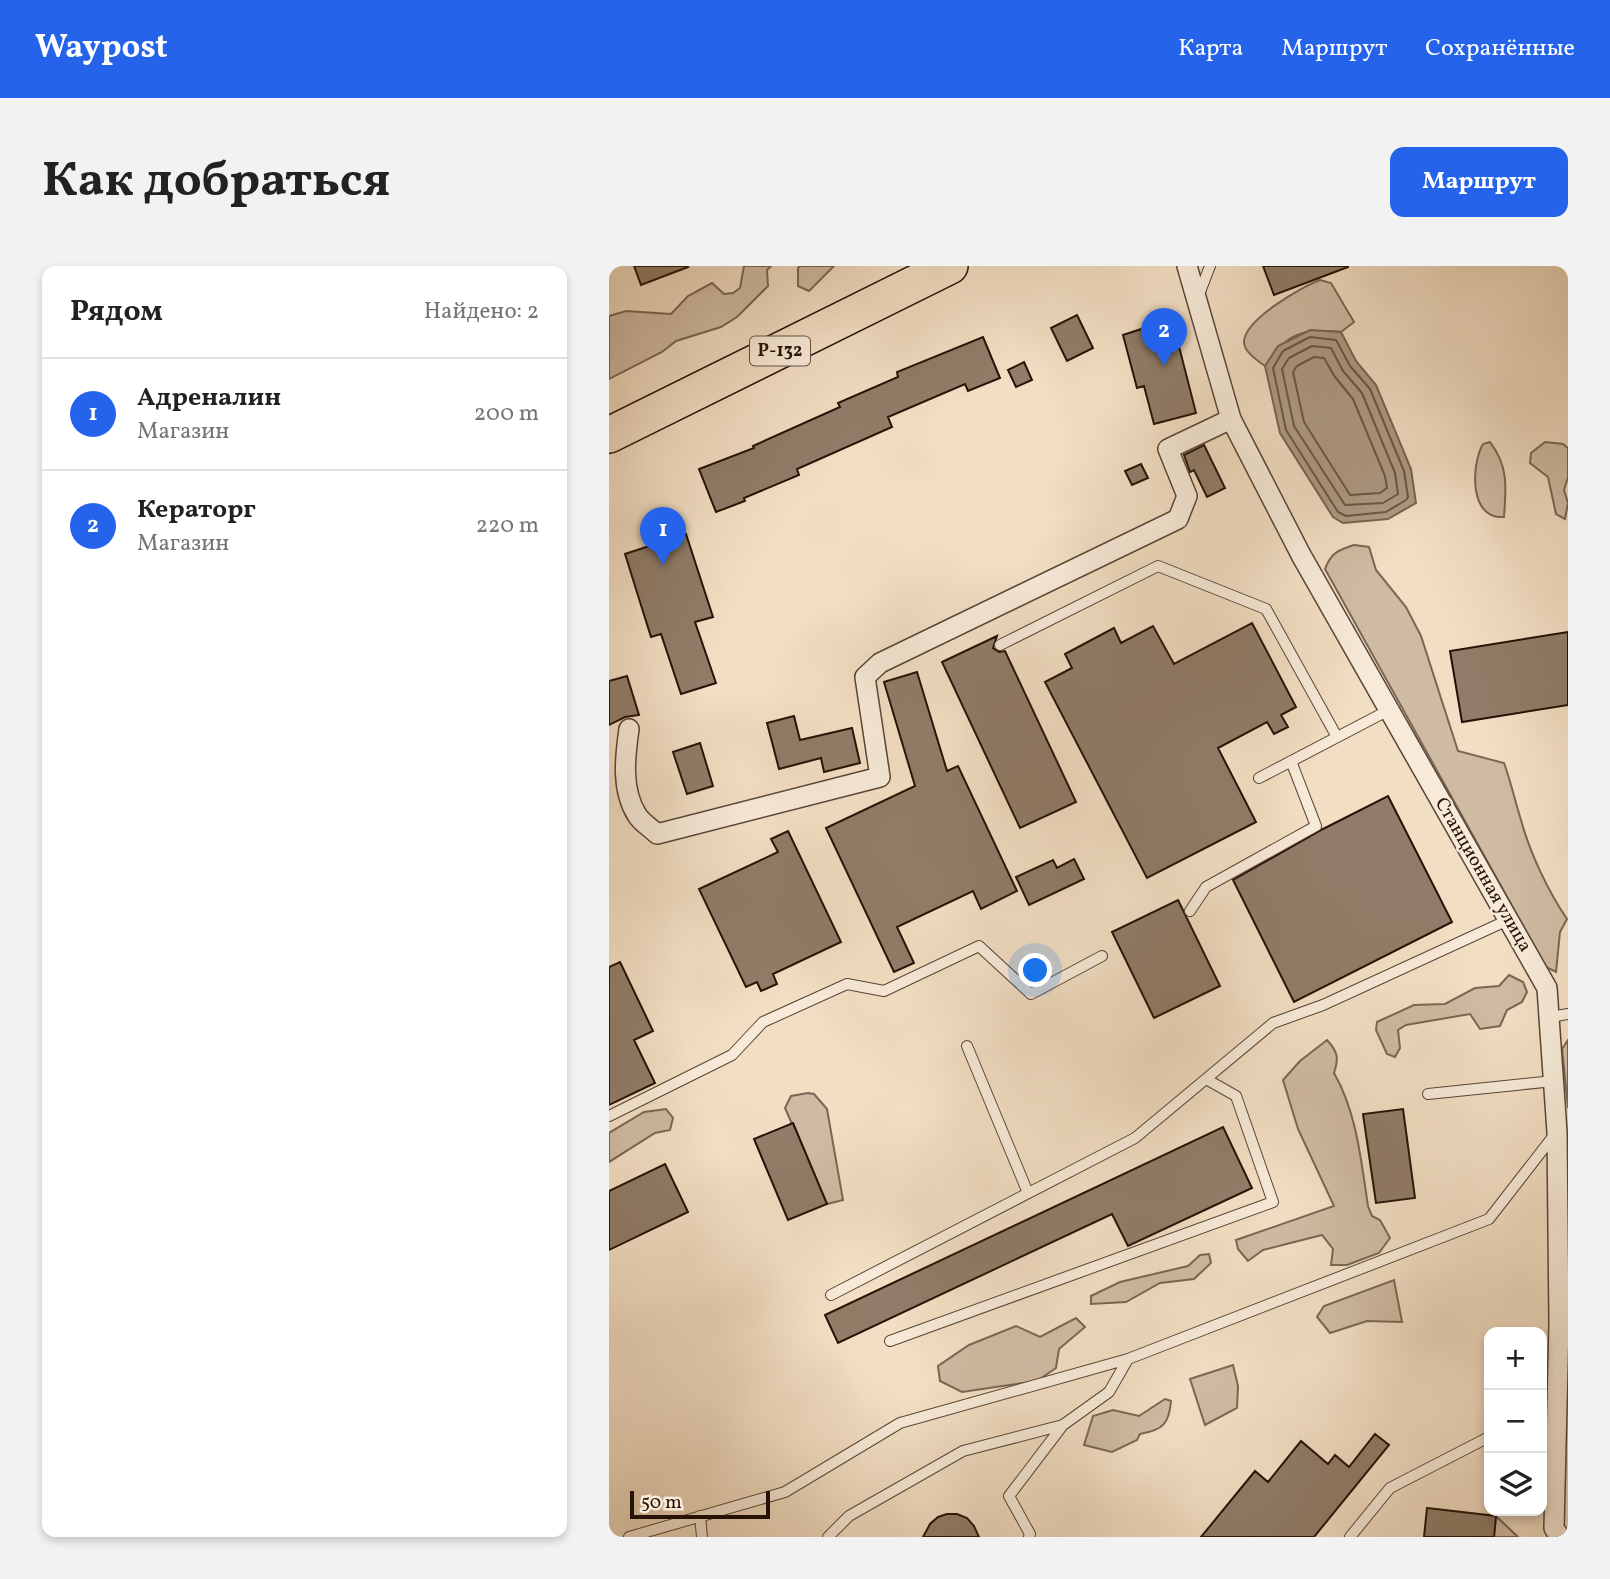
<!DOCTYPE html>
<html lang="ru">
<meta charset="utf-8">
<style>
body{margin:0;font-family:Vollkorn,serif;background:#f2f2f2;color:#222}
.controls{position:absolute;right:21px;bottom:21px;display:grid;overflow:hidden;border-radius:14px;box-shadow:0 4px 10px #0003}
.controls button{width:63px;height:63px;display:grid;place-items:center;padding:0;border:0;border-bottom:2px solid #e0e0e0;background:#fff;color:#222;font:35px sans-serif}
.scale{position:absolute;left:21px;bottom:18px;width:140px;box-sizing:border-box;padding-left:7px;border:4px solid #261206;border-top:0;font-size:19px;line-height:24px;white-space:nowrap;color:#261206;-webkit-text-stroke:5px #f7ead8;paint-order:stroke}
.you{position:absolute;left:427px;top:705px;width:24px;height:24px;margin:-18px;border:5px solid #fff;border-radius:50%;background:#1a73e8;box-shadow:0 0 0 10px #1a73e833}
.badge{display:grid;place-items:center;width:46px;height:46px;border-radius:50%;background:#2563eb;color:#fff;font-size:23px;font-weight:700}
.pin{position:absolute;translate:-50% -58px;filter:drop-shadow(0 2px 4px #0008)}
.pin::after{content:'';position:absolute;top:37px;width:24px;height:21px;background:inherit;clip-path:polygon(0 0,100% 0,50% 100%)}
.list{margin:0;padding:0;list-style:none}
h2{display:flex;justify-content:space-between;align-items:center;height:91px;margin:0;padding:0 28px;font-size:30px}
h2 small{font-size:23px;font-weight:400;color:#767676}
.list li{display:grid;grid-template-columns:46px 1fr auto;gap:21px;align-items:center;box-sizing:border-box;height:112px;padding:0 28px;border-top:2px solid #e0e0e0}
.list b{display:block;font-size:26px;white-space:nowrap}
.list p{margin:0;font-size:23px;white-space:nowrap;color:#767676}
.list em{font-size:23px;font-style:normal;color:#767676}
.icon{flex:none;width:38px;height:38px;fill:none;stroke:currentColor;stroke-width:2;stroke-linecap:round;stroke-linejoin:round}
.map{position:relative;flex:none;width:959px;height:1271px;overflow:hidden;border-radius:14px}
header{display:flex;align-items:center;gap:42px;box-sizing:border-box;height:98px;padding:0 35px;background:#2563eb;color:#fff}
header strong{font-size:33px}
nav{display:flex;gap:38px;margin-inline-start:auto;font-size:24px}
.intro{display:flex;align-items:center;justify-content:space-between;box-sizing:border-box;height:168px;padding:0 42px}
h1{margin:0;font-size:49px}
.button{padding:18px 32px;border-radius:14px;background:#2563eb;color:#fff;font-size:24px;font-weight:700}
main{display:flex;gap:42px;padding:0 42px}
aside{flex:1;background:#fff;border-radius:14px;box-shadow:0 4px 10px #0003}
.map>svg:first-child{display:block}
.green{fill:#cfbba3;stroke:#7a6654;stroke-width:2}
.water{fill:#ad9983;stroke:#776351;stroke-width:2}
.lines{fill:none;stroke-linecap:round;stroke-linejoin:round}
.shore{stroke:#6a5644;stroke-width:2}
.building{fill:#907c68;stroke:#261206;stroke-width:2}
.lane-casing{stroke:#594535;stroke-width:12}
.street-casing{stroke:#594535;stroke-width:22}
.highway-casing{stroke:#261206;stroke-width:38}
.lane{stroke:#f7ead8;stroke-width:10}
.street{stroke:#f7ead8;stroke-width:19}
.highway{stroke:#f2dec3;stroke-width:35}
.labels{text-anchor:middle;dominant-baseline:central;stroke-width:5;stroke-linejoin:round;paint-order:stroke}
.shield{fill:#f7ead8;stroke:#655345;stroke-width:2}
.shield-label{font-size:18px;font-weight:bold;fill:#261206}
.street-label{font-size:19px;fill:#261206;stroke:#f7ead8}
</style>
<header>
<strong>Waypost</strong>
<nav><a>Карта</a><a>Маршрут</a><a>Сохранённые</a></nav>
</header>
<div class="intro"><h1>Как добраться</h1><a class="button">Маршрут</a></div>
<main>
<aside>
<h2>Рядом<small>Найдено: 2</small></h2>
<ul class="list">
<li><span class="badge">1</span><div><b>Адреналин</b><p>Магазин</p></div><em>200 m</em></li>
<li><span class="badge">2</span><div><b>Кераторг</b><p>Магазин</p></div><em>220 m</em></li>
</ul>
</aside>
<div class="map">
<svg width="959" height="1271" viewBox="0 0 959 1271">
<rect width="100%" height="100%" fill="#f2dec3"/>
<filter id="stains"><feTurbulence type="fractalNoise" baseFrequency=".00286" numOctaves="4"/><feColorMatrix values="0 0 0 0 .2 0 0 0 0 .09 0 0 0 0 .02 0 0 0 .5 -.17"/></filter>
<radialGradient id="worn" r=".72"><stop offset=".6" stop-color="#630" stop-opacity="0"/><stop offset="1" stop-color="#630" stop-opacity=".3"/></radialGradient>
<path class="green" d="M135,0H162L158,4L159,20L128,51L112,61L67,75L53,86L0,113V50L17,45L62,48L79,30L103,17L115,28L124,27L131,22Z
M191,0H225L200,25L189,20V2Z
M711,14L722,17L745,56L732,66C693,63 678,66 656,100C649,95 635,86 635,76C635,54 692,21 711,14Z
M881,176C900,201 897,222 895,251C860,254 862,199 874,178Z
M936,176L954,178L959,182V211L955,224L959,237L956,253L947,248L939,211L921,197L922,187Z
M745,279L760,281L767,304L797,341L812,370L849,485L895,497C902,516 906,535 912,554C921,587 939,625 958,653L951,666L947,706L937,701L716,303C722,287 729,284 745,279Z
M900,709L914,716L918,726L913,736L898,744L891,760L871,763L861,748L797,759L789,764L791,782L786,791L778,788L767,764L768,756L805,739L836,738L866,722L890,720Z
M718,774C729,786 730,792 725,807C748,847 752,895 759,940L763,950L771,954L781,972L770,987L738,999H722L724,983L713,969L654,984L639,995L629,983L627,974L725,940L689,863L674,814L691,795Z
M959,774V842L953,783Z
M199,827L205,828L218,843L234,934L218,938L176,842L182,830Z
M57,843L64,852L61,864L46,867L0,896V867L35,846Z
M600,988L602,997L585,1013L551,1017L517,1036L482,1038V1030L511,1016L579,1000L591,989Z
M785,1014L793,1056L758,1055L721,1067L708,1051L715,1040Z
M467,1052L476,1061L450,1083L447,1102L428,1115L353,1126L331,1115L329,1100L360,1079L407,1060L431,1071Z
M624,1099L629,1120L628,1142L596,1159L581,1113Z
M556,1133L562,1135C560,1158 554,1164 531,1168L528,1174L503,1186L475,1179L484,1150L504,1144L530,1150Z
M887,1250L909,1271H885Z"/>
<path class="water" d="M701,64L732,66L747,95L767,119L802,203L807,237L779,253L734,257L724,251L671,167L656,100L669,80Z"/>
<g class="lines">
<path class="shore" d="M701,71L727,74L741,100L761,123L795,205L799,231L797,234L777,246L737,250L729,246L677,164L664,102L674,85Z
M703,80L722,82L734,105L753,127L786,207L789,228L774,237L736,239L685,160L673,103L680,92Z
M705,91L715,92L726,111L744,133L776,210L778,222L771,227L741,229L695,156L684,106L688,100Z"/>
</g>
<path class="building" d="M25,0H78L79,1L32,19Z
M654,0H739V1L665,29Z
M468,49L484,82L458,95L442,62Z
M563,53L587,147L545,158L535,120L528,122L514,69Z
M374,71L391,112L359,125L356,118L279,151L283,161L188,203L190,209L135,232L136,235L107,246L90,203L145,182L144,180L231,141L229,137L289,111L288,106Z
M415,96L423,114L407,121L399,104Z
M595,179L616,222L598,231L585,204L581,206L575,189Z
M532,198L539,212L523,219L516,205Z
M77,268L104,351L86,356L107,417L72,428L52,368L42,371L16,288Z
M643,357L687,441L672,449L679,461L665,468L658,456L609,482L647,556L538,612L436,416L463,402L456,388L505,362L512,377L544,360L565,398Z
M959,366V439L853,456L841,385Z
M388,370L384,382L390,386L396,385L467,536L411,562L333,396Z
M308,406L338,505L349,500L408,625L372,643L364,625L288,661L305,697L285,706L217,562L306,520L275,416Z
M18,410L30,449L16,451L0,459V415Z
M185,450L191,474L243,462L251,497L215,506L212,492L170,503L158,457Z
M91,477L104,520L78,528L64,486Z
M779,530L843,656L685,736L624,614L714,563Z
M179,565L232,676L164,708L168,718L152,725L148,716L137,721L90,623L169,586L162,573Z
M465,593L475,613L420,639L407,611L444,594L448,602Z
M569,634L611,720L545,752L503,666Z
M11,696L44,765L25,774L46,817L0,839V701Z
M794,843L806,932L767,937L754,848Z
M184,857L218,938L179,954L145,873Z
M614,861L643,922L519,980L503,948L229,1077L216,1049Z
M56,898L79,946L0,984V925Z
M766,1168L780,1179L705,1271H592L646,1205L659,1216L692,1175L719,1198L726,1189L740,1201Z
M818,1242L887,1250L885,1271H815Z
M338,1248H348L358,1252L365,1260L370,1271H314L321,1258L329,1251Z"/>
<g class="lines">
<defs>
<path id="lane" d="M589,31L601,0
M391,379L549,300L657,343L728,471
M650,512L780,444
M581,645L597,621L707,560L682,495
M941,751L959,748
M358,780L419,927
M819,828L945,815
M0,850L123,789L154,756L238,718L275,725L370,680L422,728L493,690
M222,1029L526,872L664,757L714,739L899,654
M281,1075L664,936L627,830L597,813
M91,1250L93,1271
M20,1271L176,1226L291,1157L519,1093L880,953L946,868
M219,1271L240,1250L354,1185L454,1159
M420,1271L421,1268L400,1230L454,1159L500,1126L519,1093
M741,1271L781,1222L880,1171"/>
<path id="street" d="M578,0L622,153L692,289L938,722L948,866L950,1058L945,1262L951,1271
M20,463C16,491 12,524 28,549C32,556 42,562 48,568L271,511L256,411L271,397L569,253L578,230L559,183L622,153"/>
<path id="highway" d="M0,169L341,0"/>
</defs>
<use href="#lane" class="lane-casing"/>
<use href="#street" class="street-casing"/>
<use href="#highway" class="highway-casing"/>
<use href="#lane" class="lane"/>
<use href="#street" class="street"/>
<use href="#highway" class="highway"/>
</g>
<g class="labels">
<rect class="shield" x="141" y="70.5" width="60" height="29" rx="5"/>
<g class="shield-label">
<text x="171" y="85">Р-132</text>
</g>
<g class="street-label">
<text transform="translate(874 609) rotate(60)">Станционная улица</text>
</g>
</g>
<rect width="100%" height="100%" filter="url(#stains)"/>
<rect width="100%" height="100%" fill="url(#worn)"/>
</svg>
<div class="controls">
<button>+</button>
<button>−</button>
<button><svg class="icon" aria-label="layers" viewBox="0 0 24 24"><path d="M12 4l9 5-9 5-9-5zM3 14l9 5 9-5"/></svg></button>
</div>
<div class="scale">50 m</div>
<div class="you"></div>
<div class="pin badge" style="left:54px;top:299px">1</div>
<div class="pin badge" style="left:555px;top:100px">2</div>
</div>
</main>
